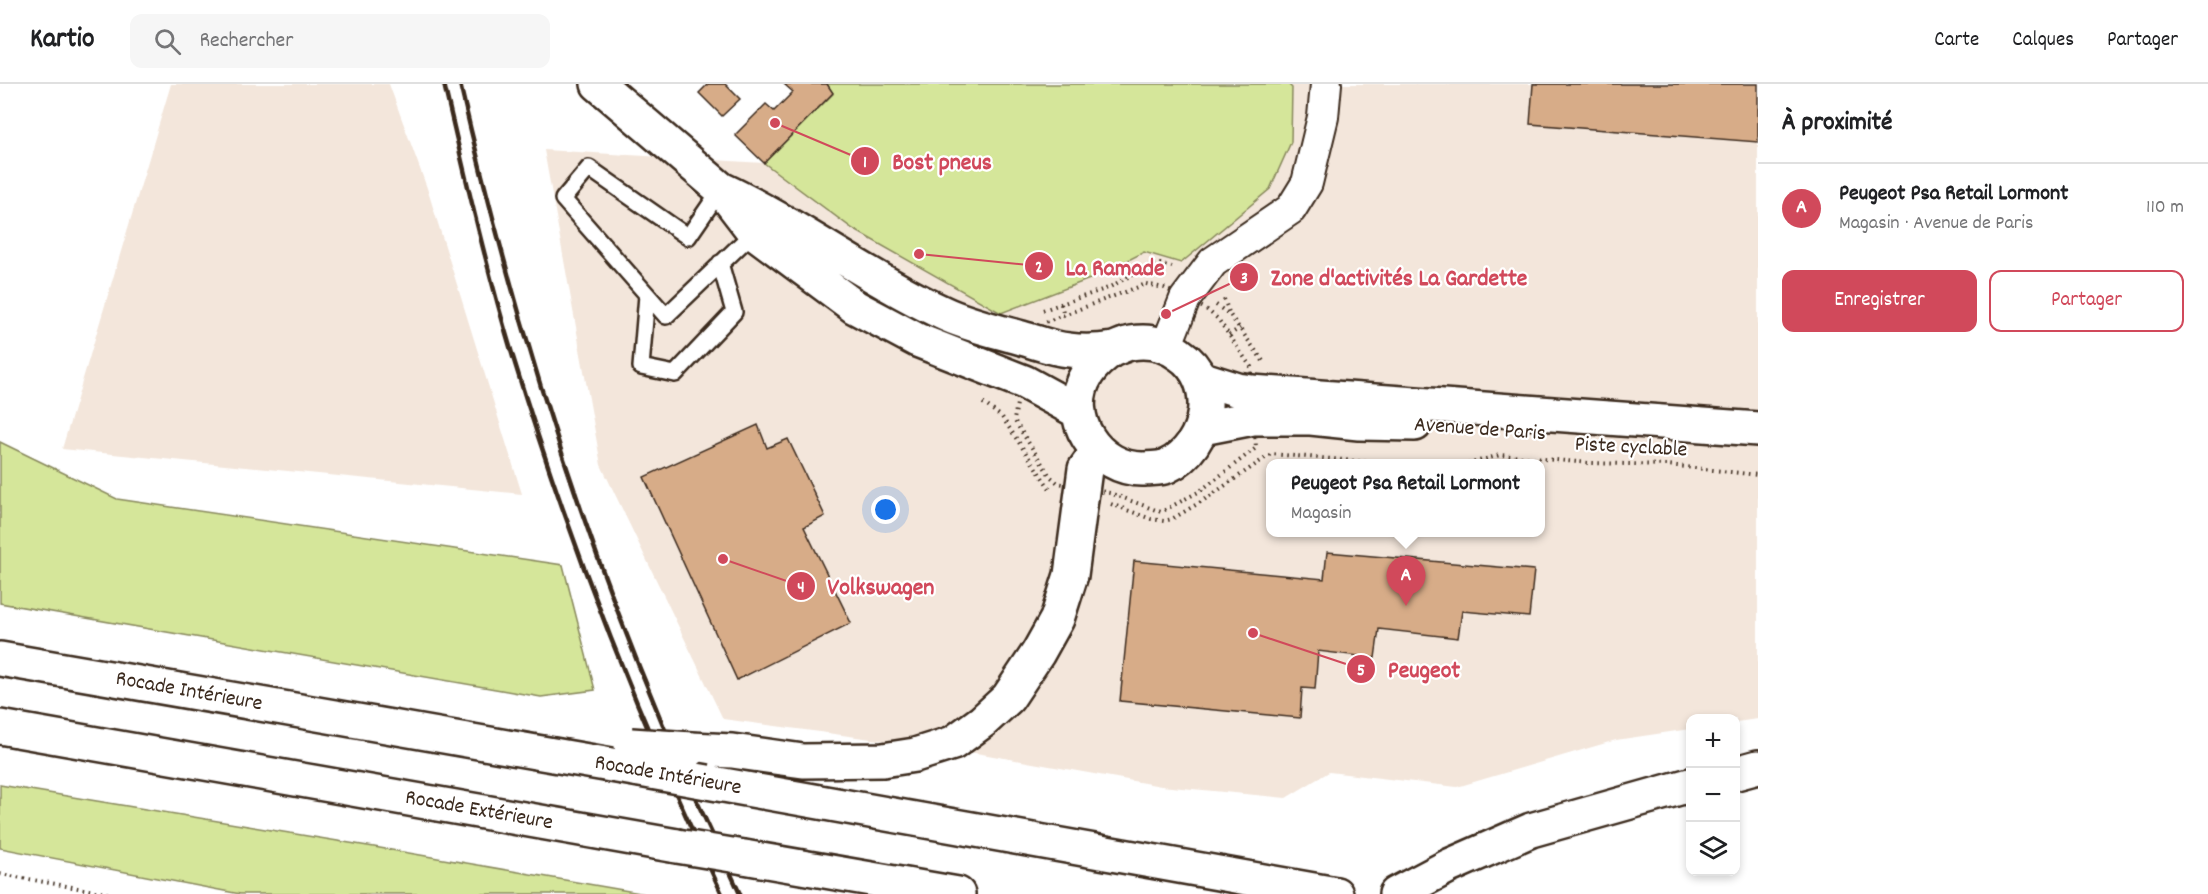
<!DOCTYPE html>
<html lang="fr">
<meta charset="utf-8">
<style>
body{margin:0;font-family:Dekko,sans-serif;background:#f6f6f6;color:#202124}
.controls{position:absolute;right:18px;bottom:18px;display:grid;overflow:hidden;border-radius:12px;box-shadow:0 3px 9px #0003}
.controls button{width:54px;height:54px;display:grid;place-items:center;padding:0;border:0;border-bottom:2px solid #e0e0e0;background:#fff;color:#202124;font:30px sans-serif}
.you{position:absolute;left:886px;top:426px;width:21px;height:21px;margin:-15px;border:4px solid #fff;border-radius:50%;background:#1a73e8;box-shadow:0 0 0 9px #1a73e833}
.badge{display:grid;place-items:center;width:39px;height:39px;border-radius:50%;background:#d1495b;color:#fff;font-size:20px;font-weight:700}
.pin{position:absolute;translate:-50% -50px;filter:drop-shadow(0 2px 3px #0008)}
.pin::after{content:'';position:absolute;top:32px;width:21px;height:18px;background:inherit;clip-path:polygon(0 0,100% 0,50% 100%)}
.popup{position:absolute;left:1266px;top:375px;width:279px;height:78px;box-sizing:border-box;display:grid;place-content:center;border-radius:12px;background:#fff;filter:drop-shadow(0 2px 4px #0005);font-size:20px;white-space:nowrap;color:#757577}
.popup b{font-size:22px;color:#202124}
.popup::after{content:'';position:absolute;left:50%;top:100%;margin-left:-12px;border:12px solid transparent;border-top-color:#fff}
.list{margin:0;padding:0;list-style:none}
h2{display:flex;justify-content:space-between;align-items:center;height:78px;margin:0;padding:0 24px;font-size:26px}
h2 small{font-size:20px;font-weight:400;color:#757577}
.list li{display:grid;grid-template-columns:39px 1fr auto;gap:18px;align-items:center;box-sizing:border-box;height:90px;padding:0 24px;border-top:2px solid #e0e0e0}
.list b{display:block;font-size:22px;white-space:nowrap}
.list p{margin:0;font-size:20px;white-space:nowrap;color:#757577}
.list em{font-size:20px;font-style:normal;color:#757577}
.actions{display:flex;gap:12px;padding:18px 24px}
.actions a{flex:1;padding:14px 0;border:2px solid #d1495b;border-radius:12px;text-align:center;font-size:21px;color:#d1495b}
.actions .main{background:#d1495b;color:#fff}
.icon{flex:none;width:33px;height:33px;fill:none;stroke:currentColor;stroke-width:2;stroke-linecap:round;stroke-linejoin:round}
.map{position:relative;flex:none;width:1758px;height:810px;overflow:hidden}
header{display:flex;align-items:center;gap:36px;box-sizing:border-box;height:84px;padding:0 30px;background:#fff;border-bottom:2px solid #e0e0e0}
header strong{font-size:28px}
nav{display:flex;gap:33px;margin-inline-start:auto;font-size:21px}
.search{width:420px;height:54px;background:#f6f6f6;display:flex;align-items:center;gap:15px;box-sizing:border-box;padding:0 21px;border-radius:12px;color:#757577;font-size:22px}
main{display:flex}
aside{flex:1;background:#fff}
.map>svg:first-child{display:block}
.built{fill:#f3e6db;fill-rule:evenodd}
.green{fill:#d5e69a;stroke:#88885c;stroke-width:1.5}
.building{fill:#d7ac88;stroke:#3b2a1e;stroke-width:1.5}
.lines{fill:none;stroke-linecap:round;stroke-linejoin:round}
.service-casing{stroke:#3b2a1e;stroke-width:20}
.minor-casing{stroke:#3b2a1e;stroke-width:34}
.tertiary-casing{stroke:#3b2a1e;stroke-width:38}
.secondary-casing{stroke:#3b2a1e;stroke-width:38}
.trunk-casing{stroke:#3b2a1e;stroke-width:38}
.path{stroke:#3b2a1e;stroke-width:4;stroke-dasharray:1.5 4.5;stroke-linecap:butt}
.service{stroke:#fff;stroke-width:15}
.minor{stroke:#fff;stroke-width:30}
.tertiary{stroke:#fff;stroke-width:33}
.secondary{stroke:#fff;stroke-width:33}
.trunk{stroke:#fff;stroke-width:33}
.rail{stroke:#3b2a1e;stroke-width:4.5}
.trunk-bridge-casing{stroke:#3b2a1e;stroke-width:38;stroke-linecap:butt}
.trunk-bridge{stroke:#fff;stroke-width:33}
.labels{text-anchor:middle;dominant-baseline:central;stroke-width:4.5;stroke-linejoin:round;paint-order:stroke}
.street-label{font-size:22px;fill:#3b2a1e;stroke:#fff}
.leader{fill:none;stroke:#d1495b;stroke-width:2}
.callout-dot{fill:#d1495b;stroke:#fff;stroke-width:2}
.mark-label{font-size:18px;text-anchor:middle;font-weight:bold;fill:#fff}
.callout-label{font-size:24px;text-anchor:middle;font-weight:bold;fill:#d1495b;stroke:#fff;stroke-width:4.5;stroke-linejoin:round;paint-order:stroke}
</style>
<header>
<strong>Kartio</strong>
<div class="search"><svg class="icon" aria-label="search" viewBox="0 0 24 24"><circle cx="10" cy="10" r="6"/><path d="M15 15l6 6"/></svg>Rechercher</div>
<nav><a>Carte</a><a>Calques</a><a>Partager</a></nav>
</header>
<main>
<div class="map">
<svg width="1758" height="810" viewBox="0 0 1758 810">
<rect width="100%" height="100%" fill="#fff"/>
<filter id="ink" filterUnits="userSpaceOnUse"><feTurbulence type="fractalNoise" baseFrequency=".0167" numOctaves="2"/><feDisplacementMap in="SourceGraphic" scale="12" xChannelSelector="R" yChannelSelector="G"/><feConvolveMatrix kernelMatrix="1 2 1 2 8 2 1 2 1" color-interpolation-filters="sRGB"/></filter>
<g filter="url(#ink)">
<path class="built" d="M171,0H389L427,104L522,410L62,365Z
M827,0H1758V635L1736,638V634H1690V645L1616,656L1457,703L1329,688L1286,714L1161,702L982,670L723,635L601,381L544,66L764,79L833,10ZM1271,380H1541V448H1271Z"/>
<path class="green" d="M827,0H1288L1292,4L1291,58L1270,105L1181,179L1144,168L1095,193L1001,229L853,145L764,79L833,10Z
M0,358L117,415L563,481L595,606L541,613L0,519Z
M0,701L374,763L646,810H240L0,764Z"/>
<path class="building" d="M708,0H725L740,15L722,32L699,9Z
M784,0H827L833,9L764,79L735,51L766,20L774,27L793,8Z
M1533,0H1758V58L1530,40Z
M758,341L767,364L788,355L825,432L804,443L851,539L737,596L644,393Z
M1327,468L1534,486L1529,533L1462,527L1458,554L1379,545L1375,574L1318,567L1315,605L1302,604L1300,634L1120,617L1134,477L1324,495Z"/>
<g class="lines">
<defs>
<path id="service" d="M721,105L688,153L589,84L563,115L666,232L754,148
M647,211L641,283L675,290L734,228L720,179"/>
<path id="minor" d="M1166,263L1185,215L1213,178L1291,125L1307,99L1323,33L1326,0"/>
<path id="tertiary" d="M1736,689L1758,683
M1396,810L1449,782L1531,746L1690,701"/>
<path id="secondary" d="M598,0L721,105L754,148L855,223L917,256L1024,298L1079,328
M721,105C798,141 866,193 943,229C968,241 998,247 1025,255C1039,259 1054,265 1069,266C1082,268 1101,267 1114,265C1120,263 1125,260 1131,259C1148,256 1165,260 1179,270C1220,297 1210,362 1167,382C1160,385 1152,384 1145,385C1097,387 1061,332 1087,290C1094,279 1103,272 1113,265
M1200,294L1238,306L1252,308L1758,345
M1202,344L1253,334H1311L1359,339L1415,340"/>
<path id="trunk" d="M0,575L640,686
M0,643L677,762
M691,665L732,667L803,677L883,676L915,671L953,659L983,637L1008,614L1038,569L1057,535L1071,491L1085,385L1097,368
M707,698L1336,810
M744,773L958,810"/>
</defs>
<use href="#service" class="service-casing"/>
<use href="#minor" class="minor-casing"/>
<use href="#tertiary" class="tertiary-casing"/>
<use href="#secondary" class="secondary-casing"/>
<use href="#trunk" class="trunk-casing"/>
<path class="path" d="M1144,186L1165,193
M1146,200L1164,204L1206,225L1218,235L1251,283L1256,364L1200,407L1161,428L1110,409L1058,399L1050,392L1014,336L1018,314L1045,238Z
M1224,215L1230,231
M1061,220L1064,232
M1216,221L1230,231L1263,277
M1043,226L1108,204L1150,181L1160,180L1172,183
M1229,251L1240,244
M983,319L1002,333L1050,405
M1468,380L1500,371L1589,379L1668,381L1758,391
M1111,420L1151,435L1164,437L1172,435L1204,416L1271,370L1393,380
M0,790L111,810"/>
<use href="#service" class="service"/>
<use href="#minor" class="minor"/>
<use href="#tertiary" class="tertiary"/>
<use href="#secondary" class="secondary"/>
<use href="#trunk" class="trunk"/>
<path class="rail" d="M444,0C465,91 486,183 513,273C569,457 639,636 722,810
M460,0C510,217 575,431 661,636C685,695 714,752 740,810"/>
<defs>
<path id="trunk-bridge" d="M631,661L691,665
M640,686L707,698
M677,762L744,773"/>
</defs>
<use href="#trunk-bridge" class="trunk-bridge-casing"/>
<use href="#trunk-bridge" class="trunk-bridge"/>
</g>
</g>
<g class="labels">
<g class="street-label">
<text transform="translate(1480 346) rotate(4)">Avenue de Paris</text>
<text transform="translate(1631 364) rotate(3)">Piste cyclable</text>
<text transform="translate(189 608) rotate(10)">Rocade Intérieure</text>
<text transform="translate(668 692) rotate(10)">Rocade Intérieure</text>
<text transform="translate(479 727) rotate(10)">Rocade Extérieure</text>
</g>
</g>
<path class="leader" d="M775 39L865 77M919 170L1039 182M1166 230L1244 193M723 475L801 502M1253 549L1361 585"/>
<g class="callout-dot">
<circle cx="775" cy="39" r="6"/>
<circle cx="919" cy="170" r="6"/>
<circle cx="1166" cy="230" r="6"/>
<circle cx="723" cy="475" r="6"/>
<circle cx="1253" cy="549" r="6"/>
<circle cx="865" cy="77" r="15"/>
<circle cx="1039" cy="182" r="15"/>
<circle cx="1244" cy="193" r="15"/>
<circle cx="801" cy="502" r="15"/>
<circle cx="1361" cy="585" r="15"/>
</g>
<g class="mark-label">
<text x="865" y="83">1</text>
<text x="1039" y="188">2</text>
<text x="1244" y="199">3</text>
<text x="801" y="508">4</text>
<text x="1361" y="591">5</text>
</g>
<g class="callout-label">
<text x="942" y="85">Bost pneus</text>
<text x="1115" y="191">La Ramade</text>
<text x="1399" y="201">Zone d'activités La Gardette</text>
<text x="881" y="510">Volkswagen</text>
<text x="1424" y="593">Peugeot</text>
</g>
</svg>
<div class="controls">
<button>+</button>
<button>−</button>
<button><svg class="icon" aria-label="layers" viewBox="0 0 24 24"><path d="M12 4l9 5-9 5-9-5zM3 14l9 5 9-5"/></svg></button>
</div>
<div class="you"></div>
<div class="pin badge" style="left:1406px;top:522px">A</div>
<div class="popup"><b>Peugeot Psa Retail Lormont</b>Magasin</div>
</div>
<aside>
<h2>À proximité<small></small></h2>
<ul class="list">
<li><span class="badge">A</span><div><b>Peugeot Psa Retail Lormont</b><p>Magasin · Avenue de Paris</p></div><em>110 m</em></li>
</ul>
<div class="actions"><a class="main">Enregistrer</a><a>Partager</a></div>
</aside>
</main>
